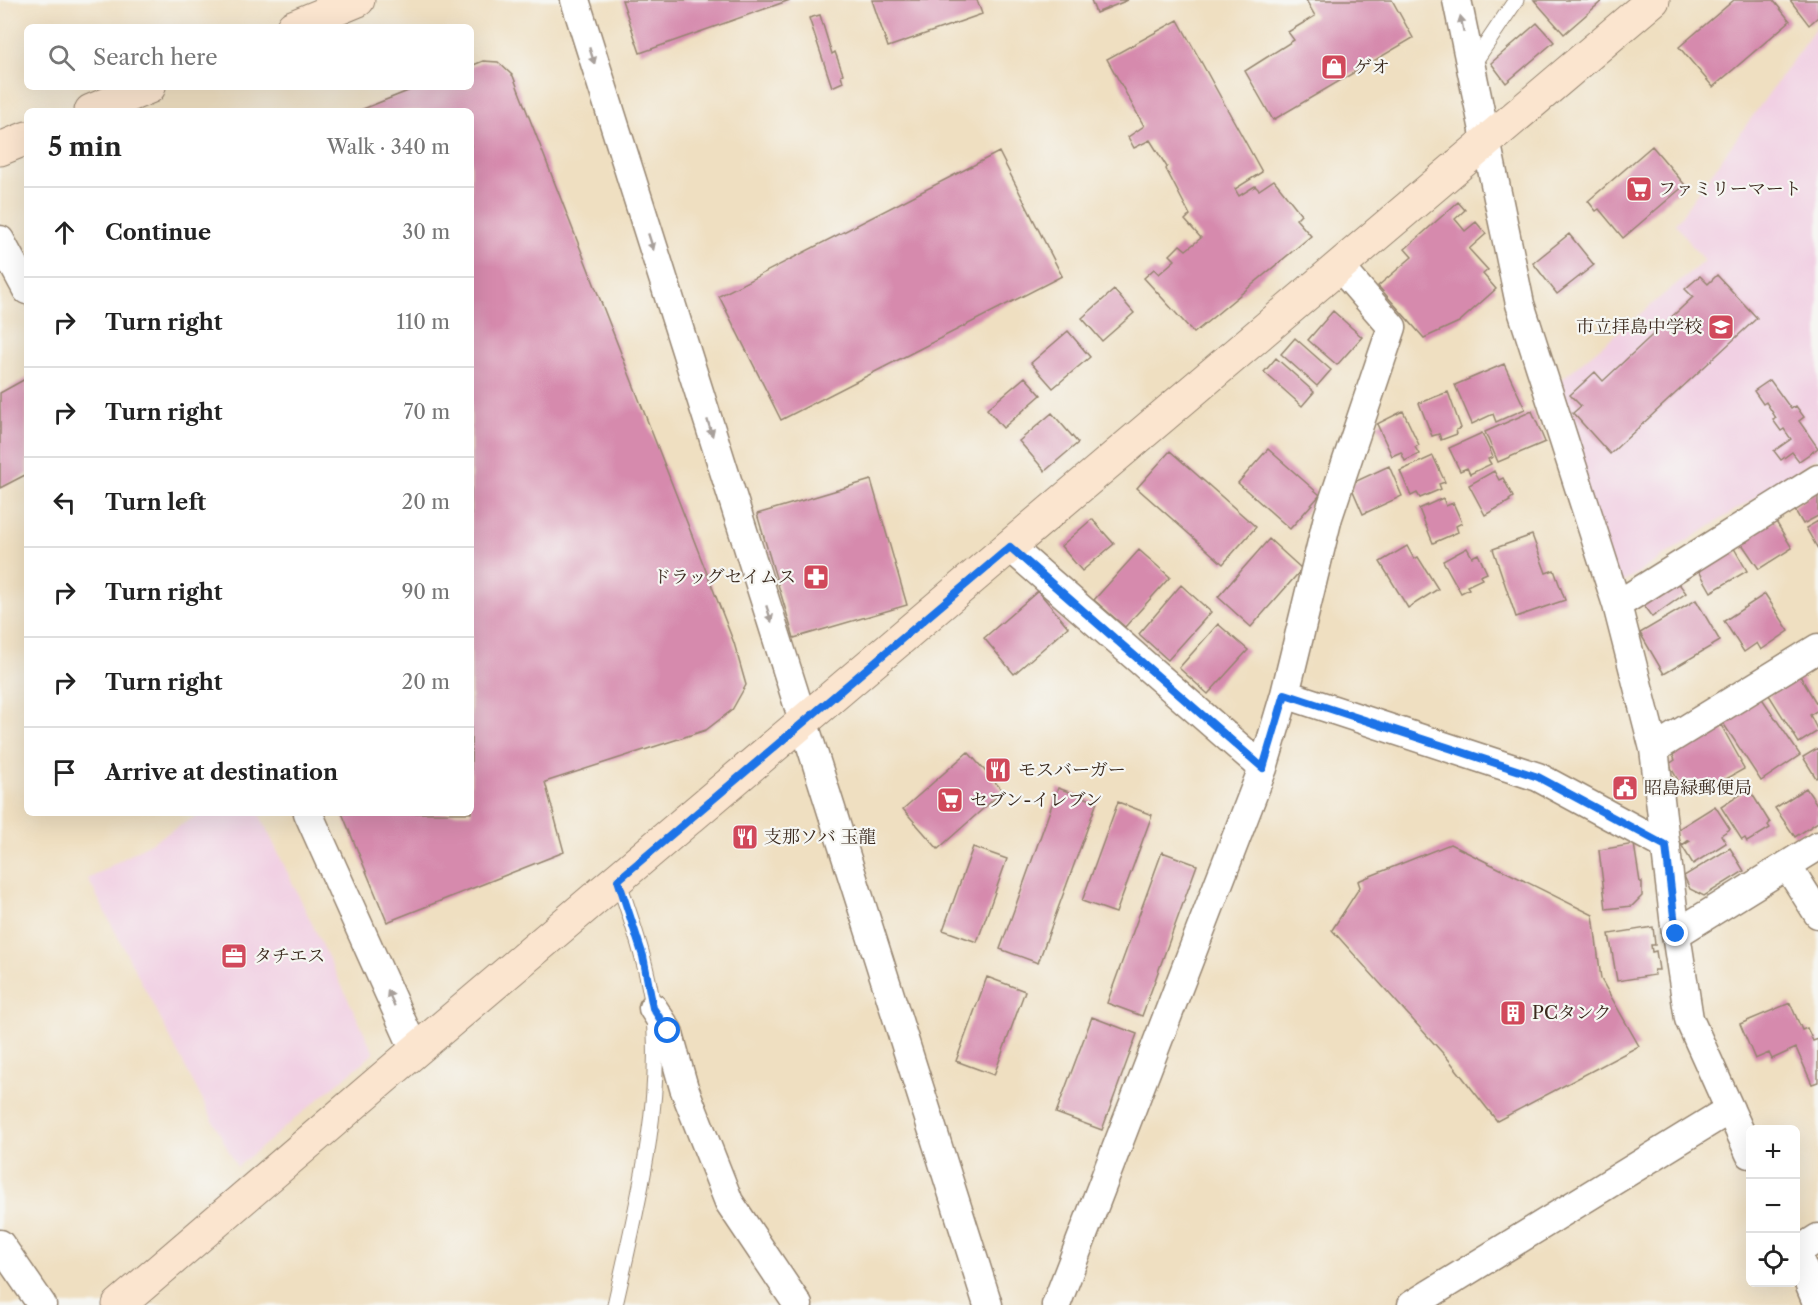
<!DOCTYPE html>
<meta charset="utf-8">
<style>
body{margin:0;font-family:"Libre Caslon Text","Noto Serif JP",serif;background:#f2f2f2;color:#222}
.controls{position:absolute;right:18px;bottom:18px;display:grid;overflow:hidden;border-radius:9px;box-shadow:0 6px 24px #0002}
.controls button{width:54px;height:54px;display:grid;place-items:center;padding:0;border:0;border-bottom:2px solid #e0e0e0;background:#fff;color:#222;font:30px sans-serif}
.stop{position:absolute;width:18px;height:18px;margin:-14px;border:4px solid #1a73e8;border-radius:50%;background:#fff}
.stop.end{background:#1a73e8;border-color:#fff;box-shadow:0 2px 6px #0008}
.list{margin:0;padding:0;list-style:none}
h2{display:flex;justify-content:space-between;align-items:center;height:78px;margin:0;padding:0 24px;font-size:26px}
h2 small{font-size:20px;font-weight:400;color:#767676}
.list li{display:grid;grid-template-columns:39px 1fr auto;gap:18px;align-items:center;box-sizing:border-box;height:90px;padding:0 24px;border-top:2px solid #e0e0e0}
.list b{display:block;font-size:22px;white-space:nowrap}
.list em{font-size:20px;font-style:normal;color:#767676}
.icon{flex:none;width:33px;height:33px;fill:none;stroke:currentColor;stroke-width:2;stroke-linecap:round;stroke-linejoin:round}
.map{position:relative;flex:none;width:1818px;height:1305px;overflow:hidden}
.search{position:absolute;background:#fff;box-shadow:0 6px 24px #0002;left:24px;top:24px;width:450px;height:66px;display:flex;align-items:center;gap:15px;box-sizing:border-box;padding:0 21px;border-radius:9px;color:#767676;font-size:22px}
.panel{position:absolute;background:#fff;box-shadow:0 6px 24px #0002;left:24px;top:108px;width:450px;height:708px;border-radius:9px}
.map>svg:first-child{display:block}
.built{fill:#f1d0e3}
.building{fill:#d68aad}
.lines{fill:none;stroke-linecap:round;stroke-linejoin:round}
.lane-casing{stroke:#958470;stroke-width:17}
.street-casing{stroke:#958470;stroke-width:31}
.secondary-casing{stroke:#958470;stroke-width:35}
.lane{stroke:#fff;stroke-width:15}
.street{stroke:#fff;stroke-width:28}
.secondary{stroke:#fbe5cf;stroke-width:33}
.oneway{fill:#a79f9a}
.route{stroke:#1a73e8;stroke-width:8}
.labels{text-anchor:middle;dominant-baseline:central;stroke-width:4.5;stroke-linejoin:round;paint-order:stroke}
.poi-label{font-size:18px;fill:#3b2a1e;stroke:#f6f6f2;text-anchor:start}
</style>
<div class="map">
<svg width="1818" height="1305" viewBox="0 0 1818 1305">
<rect width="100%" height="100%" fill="#f6f6f2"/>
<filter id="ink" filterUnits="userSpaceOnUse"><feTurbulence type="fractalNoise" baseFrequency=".0167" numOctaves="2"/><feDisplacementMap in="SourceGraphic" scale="12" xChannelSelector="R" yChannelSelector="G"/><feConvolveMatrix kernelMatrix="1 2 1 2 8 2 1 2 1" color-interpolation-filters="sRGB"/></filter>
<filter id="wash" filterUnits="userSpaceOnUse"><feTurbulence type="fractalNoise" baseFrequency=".008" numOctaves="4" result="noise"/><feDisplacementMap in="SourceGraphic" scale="24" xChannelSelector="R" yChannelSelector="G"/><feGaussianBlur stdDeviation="1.35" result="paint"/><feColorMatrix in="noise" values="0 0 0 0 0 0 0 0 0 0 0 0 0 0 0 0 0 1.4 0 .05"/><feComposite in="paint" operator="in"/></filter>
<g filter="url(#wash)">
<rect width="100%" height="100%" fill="#efdfc1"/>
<path class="built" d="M1818,25V457L1611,590L1546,392L1704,261L1675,224Z
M202,813H259L374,1053L237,1167L88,879Z"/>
<g id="blocks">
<path class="building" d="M622,0H790L640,53Z
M872,0H977L982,14L888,47Z
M1091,0H1128L1096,13Z
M1306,0H1392L1413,38L1273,120L1245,71L1294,40L1288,32L1315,16Z
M1534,0H1603L1564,34Z
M1734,0H1773L1790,21L1713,87L1679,47Z
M1790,0H1818V17L1809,25Z
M820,15L832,54L835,52L843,74L841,75L843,82L832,87L809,18Z
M1178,20L1262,172L1235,189L1239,196L1255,186L1259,190L1274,180L1301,214L1296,219L1311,236L1194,333L1144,278L1154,269L1159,274L1175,260L1170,255L1180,245L1186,250L1201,238L1185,220L1190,215L1166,169L1167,167L1150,140L1134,148L1128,137L1144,126L1107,59Z
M1537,23L1554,42L1506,83L1491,63Z
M483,61L498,62L513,76L734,643L746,685L732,710L706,730L545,782L564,852L387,922L342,813H471V111H358L418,87H471V66Z
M1652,146L1685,185L1623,238L1599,209L1596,211L1588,201Z
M999,152L1062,276L781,420L719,296Z
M1458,202L1465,210L1455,219L1465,231L1476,222L1486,234L1469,249L1488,270L1483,274L1496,289L1459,322L1424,338L1378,286L1412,257L1405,249Z
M1569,234L1594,265L1557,294L1533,263Z
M1717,275L1757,318L1610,454L1573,413L1581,406L1570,395L1595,372L1603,381L1693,297L1685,289L1700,276L1708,284Z
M1114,290L1134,313L1102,341L1082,318Z
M1333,311L1362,337L1337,365L1308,340Z
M1068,331L1090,357L1053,388L1031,363Z
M1295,338L1331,370L1317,386L1281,354Z
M1276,358L1314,392L1302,406L1264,372Z
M1504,364L1525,409L1496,422L1493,414L1472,424L1455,385Z
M1025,377L1041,395L1003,428L987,409Z
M27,378V474L0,488V393Z
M1770,380L1791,409L1796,406L1804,417L1799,421L1818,448L1799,461L1792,452L1781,460L1774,451L1791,439L1784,429L1781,431L1773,420L1776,418L1766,402L1763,404L1754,391Z
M1448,392L1461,428L1456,430L1457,434L1441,440L1439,434L1432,436L1419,403Z
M1403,411L1419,445L1415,447L1419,454L1405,461L1401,452L1392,456L1377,424Z
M1532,411L1545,442L1498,462L1485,432Z
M1052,413L1078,443L1045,471L1019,441Z
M1482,433L1493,457L1488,459L1491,464L1470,474L1467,468L1460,471L1449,448Z
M1268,449L1320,495L1290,529L1238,483Z
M1170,451L1256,527L1223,564L1137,488Z
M1433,456L1445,482L1439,484L1441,489L1420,498L1417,493L1411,496L1400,471Z
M1389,466L1402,496L1363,514L1350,484Z
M1494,471L1499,480L1503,478L1513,497L1509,500L1510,501L1485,515L1469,485Z
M871,480L907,605L794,638L757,514Z
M1818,489V516L1803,524L1793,507Z
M1443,498L1446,506L1453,503L1462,523L1456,526L1458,532L1433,543L1419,509Z
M1092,519L1114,544L1082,571L1061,546Z
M1775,520L1792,548L1759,569L1742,544L1747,542L1742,535Z
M1818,521V549L1806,528Z
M1532,535L1546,573L1554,570L1565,600L1516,617L1493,549Z
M1269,539L1302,569L1251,627L1218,597Z
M1731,543L1747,571L1711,592L1695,564Z
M1407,546L1414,559L1418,557L1438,589L1408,608L1380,562Z
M1467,548L1472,557L1478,554L1487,573L1480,576L1482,579L1467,586L1469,589L1461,593L1443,561Z
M1139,550L1170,577L1125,627L1094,600Z
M1674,577L1686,593L1652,617L1640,601Z
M1181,585L1211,612L1168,660L1139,634Z
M1038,591L1068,627L1014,674L984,638Z
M1765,594L1789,631L1761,650L1757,643L1744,652L1724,621Z
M1696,600L1720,641L1664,674L1640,633Z
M1218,624L1248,650L1208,694L1179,668Z
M1800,676L1818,706V710L1810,715L1818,731L1799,743L1769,695Z
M1761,697L1800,755L1761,781L1723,723Z
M1721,725L1741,761L1740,762L1744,769L1712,787L1710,782L1700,787L1698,783L1684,791L1669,764L1675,760L1672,753Z
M1818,748V777L1816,778L1803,757Z
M968,752L1003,791L938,849L903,809Z
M1058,788L1097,802L1038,963L1000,949Z
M1806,788L1818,806V822L1795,837L1775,808Z
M1749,789L1770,823L1768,825L1770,828L1747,842L1745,838L1742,840L1721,807Z
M1118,802L1152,815L1116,913L1082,901Z
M1715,806L1730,829L1721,835L1726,843L1693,864L1682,846L1690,841L1689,840L1682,845L1675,831Z
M1450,844L1593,915L1601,979L1639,1046L1497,1121L1449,1060L1332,930L1360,887L1358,881Z
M1634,844L1640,882H1642V896L1632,906L1606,909L1599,850Z
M973,847L1007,859L977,942L943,930Z
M1730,848L1744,871L1704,896L1690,889L1684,876Z
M1162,852L1197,865L1142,1016L1107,1003Z
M1653,927L1655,945H1651L1652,952L1656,951L1659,970H1654L1655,975L1617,981L1609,934Z
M987,977L1025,991L994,1075L956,1061Z
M1790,1003L1802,1030L1807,1028L1813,1041L1818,1039V1082L1812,1084L1796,1048L1772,1059L1769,1053L1755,1059L1740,1024Z
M1092,1017L1137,1034L1102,1130L1056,1113Z"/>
</g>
</g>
<g filter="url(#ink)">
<use href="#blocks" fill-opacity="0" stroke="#958470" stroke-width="1.5"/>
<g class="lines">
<defs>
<path id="lane" d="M1471,67L1516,0
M615,1305C636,1211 664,1104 653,1008C647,963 632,922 618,880"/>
<path id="street" d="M575,0L988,1305
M1457,0L1520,304L1617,605L1654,749L1676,934L1689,1019L1750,1154
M0,240L27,290
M1010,547L1263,768
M1617,605L1818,479
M1285,694L1538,777L1666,846
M1654,749L1818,648
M308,813L415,1051
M1787,865L1818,914
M1676,934L1818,846
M653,1008L668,1031L684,1088L729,1202L798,1305
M0,1244L42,1305
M1056,1305L1263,768L1285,694L1328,517L1392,327L1340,267
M1412,1305L1730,1109
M1818,1305L1796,1252L1818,1238"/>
<path id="secondary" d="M293,27L358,0
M91,111L149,87
M0,149L27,138
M119,1305L415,1051L1653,0"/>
</defs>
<use href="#lane" class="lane-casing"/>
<use href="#street" class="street-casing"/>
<use href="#secondary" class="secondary-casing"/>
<use href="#lane" class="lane"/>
<use href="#street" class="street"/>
<use href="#secondary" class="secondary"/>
</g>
<defs><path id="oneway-solid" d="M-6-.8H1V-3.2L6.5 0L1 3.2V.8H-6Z" transform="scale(1.5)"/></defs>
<g class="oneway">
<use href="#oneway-solid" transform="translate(1462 24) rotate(-102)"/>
<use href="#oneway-solid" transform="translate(592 56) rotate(72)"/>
<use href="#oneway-solid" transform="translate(651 242) rotate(72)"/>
<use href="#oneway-solid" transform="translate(710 428) rotate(72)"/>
<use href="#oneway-solid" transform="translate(769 614) rotate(72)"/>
<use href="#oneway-solid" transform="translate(391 998) rotate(-114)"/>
</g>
</g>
<g class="lines" filter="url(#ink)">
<path class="route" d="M668,1031L653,1008L643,956L618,880L1010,547L1263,768L1285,694L1538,777L1666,846L1676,934"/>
</g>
<defs>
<symbol id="shop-square" viewBox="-11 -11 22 22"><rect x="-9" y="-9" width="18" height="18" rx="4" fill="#d1495b" stroke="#f6f6f2"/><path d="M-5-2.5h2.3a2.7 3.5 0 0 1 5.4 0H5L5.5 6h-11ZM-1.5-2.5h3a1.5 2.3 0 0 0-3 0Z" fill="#fff"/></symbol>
<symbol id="supermarket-square" viewBox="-11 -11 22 22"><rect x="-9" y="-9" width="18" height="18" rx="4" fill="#d1495b" stroke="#f6f6f2"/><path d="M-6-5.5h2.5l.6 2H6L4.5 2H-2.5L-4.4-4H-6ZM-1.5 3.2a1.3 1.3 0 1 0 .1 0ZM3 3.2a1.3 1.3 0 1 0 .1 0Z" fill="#fff"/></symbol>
<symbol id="school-square" viewBox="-11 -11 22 22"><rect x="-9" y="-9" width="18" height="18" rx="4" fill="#d1495b" stroke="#f6f6f2"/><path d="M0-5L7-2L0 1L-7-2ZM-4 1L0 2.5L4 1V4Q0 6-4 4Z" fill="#fff"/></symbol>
<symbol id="pharmacy-square" viewBox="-11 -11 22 22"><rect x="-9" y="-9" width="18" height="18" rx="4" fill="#d1495b" stroke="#f6f6f2"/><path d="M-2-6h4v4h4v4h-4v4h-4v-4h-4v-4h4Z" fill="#fff"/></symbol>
<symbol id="restaurant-square" viewBox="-11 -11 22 22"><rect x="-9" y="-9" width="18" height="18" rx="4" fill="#d1495b" stroke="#f6f6f2"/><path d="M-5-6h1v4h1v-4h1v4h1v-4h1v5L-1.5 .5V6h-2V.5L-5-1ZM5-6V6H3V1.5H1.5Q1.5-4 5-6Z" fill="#fff"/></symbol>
<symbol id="civic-square" viewBox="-11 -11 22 22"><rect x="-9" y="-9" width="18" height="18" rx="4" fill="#d1495b" stroke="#f6f6f2"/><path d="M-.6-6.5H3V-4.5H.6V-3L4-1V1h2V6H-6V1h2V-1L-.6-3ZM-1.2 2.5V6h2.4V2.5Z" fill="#fff"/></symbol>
<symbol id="office-square" viewBox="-11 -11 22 22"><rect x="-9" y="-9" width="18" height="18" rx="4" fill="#d1495b" stroke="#f6f6f2"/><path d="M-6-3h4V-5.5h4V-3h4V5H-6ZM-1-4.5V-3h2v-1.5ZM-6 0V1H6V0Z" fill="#fff"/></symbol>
<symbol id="building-square" viewBox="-11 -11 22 22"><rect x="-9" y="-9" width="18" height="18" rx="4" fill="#d1495b" stroke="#f6f6f2"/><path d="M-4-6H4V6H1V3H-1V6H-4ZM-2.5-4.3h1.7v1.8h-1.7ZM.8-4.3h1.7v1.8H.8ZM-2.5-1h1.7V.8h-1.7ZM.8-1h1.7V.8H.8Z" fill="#fff"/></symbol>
</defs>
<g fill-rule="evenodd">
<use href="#shop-square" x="1319" y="52" width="30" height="30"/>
<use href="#supermarket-square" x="1624" y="174" width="30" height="30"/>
<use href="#school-square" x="1706" y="312" width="30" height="30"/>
<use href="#pharmacy-square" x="801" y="562" width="30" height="30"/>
<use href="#restaurant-square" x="983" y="755" width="30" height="30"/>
<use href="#civic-square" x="1610" y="773" width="30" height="30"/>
<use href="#supermarket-square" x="935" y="785" width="30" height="30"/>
<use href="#restaurant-square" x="730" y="822" width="30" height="30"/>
<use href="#office-square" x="219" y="941" width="30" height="30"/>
<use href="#building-square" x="1498" y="998" width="30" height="30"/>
</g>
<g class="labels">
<g class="poi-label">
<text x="1354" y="67">ゲオ</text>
<text x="1658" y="189">ファミリーマート</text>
<text x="1702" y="327" text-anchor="end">市立拝島中学校</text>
<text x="796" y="577" text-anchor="end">ドラッグセイムス</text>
<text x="1018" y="770">モスバーガー</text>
<text x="1644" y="788">昭島緑郵便局</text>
<text x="970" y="800">セブン-イレブン</text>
<text x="764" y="837">支那ソバ 玉龍</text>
<text x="254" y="956">タチエス</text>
<text x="1532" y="1013">PCタンク</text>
</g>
</g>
</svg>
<div class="controls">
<button>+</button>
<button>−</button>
<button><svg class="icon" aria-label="locate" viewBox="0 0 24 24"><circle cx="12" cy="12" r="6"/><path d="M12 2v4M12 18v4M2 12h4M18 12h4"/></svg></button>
</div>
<div class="stop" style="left:668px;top:1031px"></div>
<div class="stop end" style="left:1676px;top:934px"></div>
<div class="search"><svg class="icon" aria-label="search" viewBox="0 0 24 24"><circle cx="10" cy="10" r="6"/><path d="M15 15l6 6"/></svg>Search here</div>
<section class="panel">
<h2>5 min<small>Walk · 340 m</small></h2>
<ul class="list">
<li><svg class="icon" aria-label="ahead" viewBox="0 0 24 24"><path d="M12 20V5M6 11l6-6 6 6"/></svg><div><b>Continue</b></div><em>30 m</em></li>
<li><svg class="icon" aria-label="right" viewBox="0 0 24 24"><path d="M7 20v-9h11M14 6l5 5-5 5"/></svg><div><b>Turn right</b></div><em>110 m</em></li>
<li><svg class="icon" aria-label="right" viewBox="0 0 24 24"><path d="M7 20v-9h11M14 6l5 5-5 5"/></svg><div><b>Turn right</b></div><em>70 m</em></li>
<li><svg class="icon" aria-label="left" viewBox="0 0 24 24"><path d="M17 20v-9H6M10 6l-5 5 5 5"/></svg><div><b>Turn left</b></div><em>20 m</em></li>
<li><svg class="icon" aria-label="right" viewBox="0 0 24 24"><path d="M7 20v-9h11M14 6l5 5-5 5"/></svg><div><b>Turn right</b></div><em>90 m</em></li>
<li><svg class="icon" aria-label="right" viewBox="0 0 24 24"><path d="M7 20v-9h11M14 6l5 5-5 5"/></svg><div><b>Turn right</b></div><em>20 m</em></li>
<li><svg class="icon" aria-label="arrive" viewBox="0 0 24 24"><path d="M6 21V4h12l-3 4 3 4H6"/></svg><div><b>Arrive at destination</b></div></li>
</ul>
</section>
</div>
